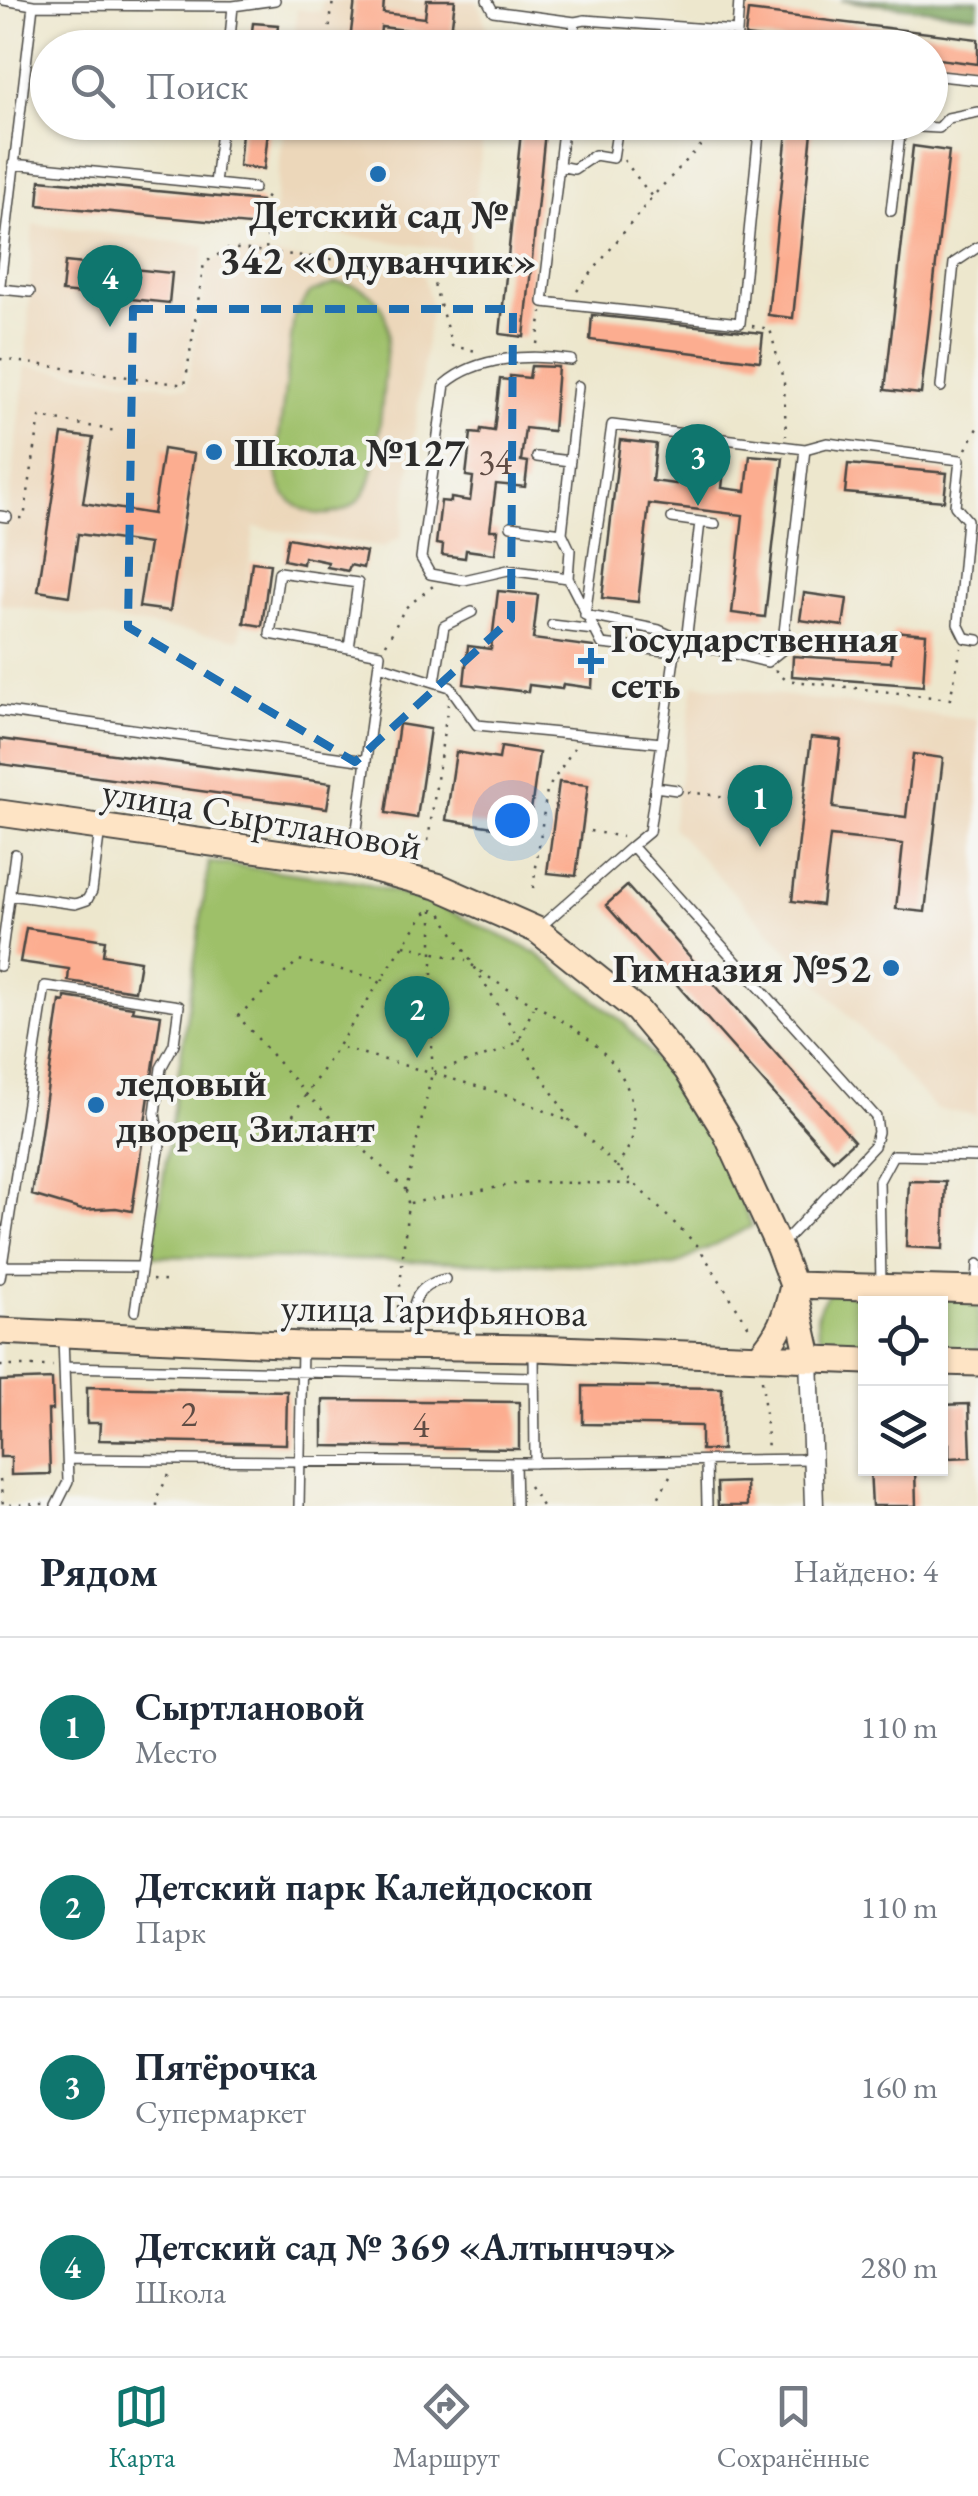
<!DOCTYPE html>
<html lang="ru">
<meta charset="utf-8">
<style>
body{margin:0;font-family:"EB Garamond",serif;background:#f6f6f7;color:#1f2937}
.controls{position:absolute;right:30px;bottom:30px;display:grid;overflow:hidden;border-radius:0px;box-shadow:0 2px 8px #0004}
.controls button{width:90px;height:90px;display:grid;place-items:center;padding:0;border:0;border-bottom:2px solid #e0e1e3;background:#fff;color:#1f2937;font:50px sans-serif}
.you{position:absolute;left:512px;top:820px;width:35px;height:35px;margin:-25px;border:8px solid #fff;border-radius:50%;background:#1a73e8;box-shadow:0 0 0 15px #1a73e833}
.badge{display:grid;place-items:center;width:65px;height:65px;border-radius:50%;background:#0f766e;color:#fff;font-size:32px;font-weight:700}
.pin{position:absolute;translate:-50% -82px;filter:drop-shadow(0 2px 5px #0008)}
.pin::after{content:'';position:absolute;top:52px;width:35px;height:30px;background:inherit;clip-path:polygon(0 0,100% 0,50% 100%)}
.list{margin:0;padding:0;list-style:none}
h2{display:flex;justify-content:space-between;align-items:center;height:130px;margin:0;padding:0 40px;font-size:42px}
h2 small{font-size:32px;font-weight:400;color:#747a83}
.list li{display:grid;grid-template-columns:65px 1fr auto;gap:30px;align-items:center;box-sizing:border-box;height:180px;padding:0 40px;border-top:2px solid #e0e1e3}
.list b{display:block;font-size:38px;white-space:nowrap}
.list p{margin:0;font-size:32px;white-space:nowrap;color:#747a83}
.list em{font-size:32px;font-style:normal;color:#747a83}
.icon{flex:none;width:55px;height:55px;fill:none;stroke:currentColor;stroke-width:2;stroke-linecap:round;stroke-linejoin:round}
.map{position:relative;flex:none;width:978px;height:1506px;overflow:hidden}
.search{position:absolute;background:#fff;box-shadow:0 2px 8px #0004;left:30px;right:30px;top:30px;height:110px;display:flex;align-items:center;gap:25px;box-sizing:border-box;padding:0 35px;border-radius:55px;color:#747a83;font-size:38px}
.sheet{height:850px;background:#fff}
nav{display:flex;justify-content:space-around;align-items:center;box-sizing:border-box;height:140px;border-top:2px solid #e0e1e3;background:#fff;font-size:28px;color:#747a83}
nav a{display:grid;justify-items:center;gap:5px}
nav .on{color:#0f766e}
.map>svg:first-child{display:block}
.built{fill:#ecd7ba}
.green{fill:#9ec069;stroke:#64764a;stroke-width:2.5}
.forest{fill:#7ea65d;stroke:#546844;stroke-width:2.5}
.building{fill:#fcad90}
.lines{fill:none;stroke-linecap:round;stroke-linejoin:round}
.lane-casing{stroke:#484743;stroke-width:12}
.street-casing{stroke:#484743;stroke-width:21}
.secondary-casing{stroke:#484743;stroke-width:29}
.path{stroke:#484743;stroke-width:2.5;stroke-dasharray:2.5 8;stroke-linecap:butt}
.lane{stroke:#fff;stroke-width:9}
.street{stroke:#fff;stroke-width:18}
.secondary{stroke:#fee4c5;stroke-width:25}
.marked{fill:none;stroke:#1f6fb2;stroke-width:8;stroke-dasharray:20 12;stroke-linejoin:round}
.poi-dot{fill:#1f6fb2;stroke:#f6f6f2;stroke-width:4}
.labels{text-anchor:middle;dominant-baseline:central;stroke-width:8;stroke-linejoin:round;paint-order:stroke}
.number-label{font-size:35px;fill:#5f4c44}
.poi-label{font-size:40px;font-weight:bold;fill:#2b2b2b;stroke:#f6f6f2;text-anchor:start}
.street-label{font-size:40px;fill:#2b2b2b;stroke:#f6f6f2}
</style>
<div class="map">
<svg width="978" height="1506" viewBox="0 0 978 1506">
<rect width="100%" height="100%" fill="#f6f6f2"/>
<filter id="ink" filterUnits="userSpaceOnUse"><feTurbulence type="fractalNoise" baseFrequency=".01" numOctaves="2"/><feDisplacementMap in="SourceGraphic" scale="20" xChannelSelector="R" yChannelSelector="G"/><feConvolveMatrix kernelMatrix="1 2 1 2 8 2 1 2 1" color-interpolation-filters="sRGB"/></filter>
<filter id="wash" filterUnits="userSpaceOnUse"><feTurbulence type="fractalNoise" baseFrequency=".0048" numOctaves="4" result="noise"/><feDisplacementMap in="SourceGraphic" scale="40" xChannelSelector="R" yChannelSelector="G"/><feGaussianBlur stdDeviation="2.25" result="paint"/><feColorMatrix in="noise" values="0 0 0 0 0 0 0 0 0 0 0 0 0 0 0 0 0 1.4 0 .05"/><feComposite in="paint" operator="in"/></filter>
<g filter="url(#wash)">
<rect width="100%" height="100%" fill="#ede7cd"/>
<path class="built" d="M323,0H477L494,48H293L297,9L320,12Z
M284,123H485L468,252L273,226Z
M33,224L205,246L183,383L26,362Z
M232,251L423,273L431,305L401,537L383,547L254,527L240,639L0,604V578L26,366L187,388L207,265Z
M694,684L978,720V1115L936,1109L672,827Z"/>
<path class="green" d="M336,283C368,283 388,304 388,336C384,369 380,466 366,490C353,514 322,521 299,507C282,497 276,480 276,461L294,316L310,293Z
M209,862L358,882L432,903L535,952L624,1023L683,1092L722,1157L752,1226L673,1266L152,1256Z
M829,1293L978,1295V1354L941,1353L940,1304H866L865,1353L844,1352L819,1334C815,1317 817,1307 829,1293Z"/>
<path class="forest" d="M841,0H978L977,15Z"/>
<g id="blocks">
<path class="building" d="M355,0H384L383,13L425,18L427,0H455L449,48H421L423,32L381,27L379,48H349Z
M748,11L978,39V64L930,58V48H842L745,36Z
M253,23L278,25L276,48H250Z
M243,122H269L264,169L239,166Z
M522,122H546L524,337L500,334Z
M788,122H813L793,318L768,315Z
M913,146L949,151L921,394L885,390Z
M40,180L261,201L259,226L38,205Z
M65,262L172,273L169,303L62,292Z
M592,315L763,333L760,361L590,340Z
M531,366L558,367L553,431L525,428L521,461L528,462L525,487L496,484L490,530H498L495,554L466,550L465,558L442,555L443,545L436,544L441,501L451,502V498L470,501L473,477L466,476L471,433L480,434L481,429L494,431L500,379L510,380V376L529,378Z
M62,434L93,438L83,503L153,514L163,449L194,454L170,611L139,607L149,544L78,534L69,596L38,591Z
M620,440L656,444L652,481L676,484L680,455L725,460L722,488L746,491L750,455L783,458L765,617L732,613L743,515L649,504L638,602L602,598Z
M848,464L947,473L944,501L845,493Z
M288,538L366,552L363,568L350,565L348,571L327,567L328,562L304,557L303,564L284,560Z
M252,562L270,564L262,626L244,623Z
M498,591L538,595L533,639L594,647L592,688L563,684L562,689L529,685L528,692L464,684L468,646L491,649Z
M804,593L847,599L843,626L800,620Z
M893,631L926,634L923,686L792,676L793,656L891,662Z
M399,724L430,729L417,818L386,813Z
M811,737L841,740L833,808L906,817L913,754L943,758L925,912L896,909L903,844L830,836L822,905L792,901Z
M0,739L331,783L327,808L0,764Z
M501,747L539,753L528,832L446,820L456,752L499,759Z
M559,782L588,785L576,876L547,873Z
M627,886L854,1141L833,1160L606,905Z
M26,928L105,940L103,955L140,961L135,991L68,981L69,969L20,962Z
M65,997L133,1007L132,1011L161,1015L132,1211L116,1208L82,1210L32,1195L60,1001L65,1002Z
M909,1181L946,1182L943,1249L906,1247Z
M52,1379L53,1410H48L50,1474L11,1475V1457H0V1381Z
M583,1386L722,1388V1450H701V1426L583,1424Z
M87,1387L287,1391L286,1444L99,1440L100,1423H87Z
M323,1400L519,1402V1449L323,1446Z
M969,1404L971,1457L949,1458V1444L940,1445V1405Z
M870,1468H915L916,1506H872Z
M746,1482L747,1506H718L717,1483Z"/>
</g>
</g>
<g filter="url(#ink)">
<use href="#blocks" fill-opacity="0" stroke="#484743" stroke-width="2.5"/>
<g class="lines">
<defs>
<path id="lane" d="M487,0L493,11L575,22L572,48
M33,5L233,6L229,48
M233,6L275,0
M575,22L585,20L736,31
M736,48L739,0
M930,75L978,80
M564,122L543,302L740,323L760,122
M13,164L215,184L222,122
M559,166L574,169L595,155L613,158L617,132
M215,184L254,188
M891,211L901,126L939,128L948,118L978,112
M0,284L33,5L4,0
M0,289L30,292
M571,360C531,354 477,356 445,384L421,558L430,574L464,580L508,570L568,578L602,644L675,652
M941,387L954,263L978,247
M537,457L570,461
M0,516L7,517
M672,518L715,524
M700,522L686,642L659,630L585,615L612,425L805,449
M511,526L562,533
M568,578L570,550L562,533L578,386
M552,625L594,630
M349,648L270,634L279,572L358,583L349,648L380,654L353,860
M379,665L450,687L477,725L662,743
M435,682L444,626L472,612
M0,711L366,761
M655,787L677,790
M632,846L649,832L675,652L686,642L767,662L782,650L805,449L827,443L960,460L955,506L967,520L958,624L965,638L978,640
M10,895L75,904L87,900L92,891L100,829
M539,928L632,846L876,1117L878,1132L874,1146L781,1245
M0,966L15,854
M2,1266L140,1267
M0,1278L45,986L179,1006L174,1044L161,1068L155,1113L160,1144L135,1311
M881,1283L879,1181L893,1155L978,1157
M977,1287L978,1264
M412,1342C412,1310 409,1287 445,1279
M534,1351L535,1463
M64,1367L534,1377
M68,1459L515,1463L811,1459
M706,1462L707,1506
M515,1463L516,1506
M56,1506L68,1482L63,1337
M299,1506L302,1348"/>
<path id="street" d="M809,1357L814,1506"/>
<path id="secondary" d="M0,813L353,863L437,886L537,930L637,1010L687,1070L726,1133L779,1248L793,1285L809,1357
M793,1285L978,1290
M0,1331L302,1345L534,1348L866,1361
M760,1355C779,1335 786,1316 792,1290
M940,1362L978,1363"/>
</defs>
<use href="#lane" class="lane-casing"/>
<use href="#street" class="street-casing"/>
<use href="#secondary" class="secondary-casing"/>
<path class="path" d="M327,48L333,0
M452,48L455,0
M624,160L652,197
M265,197L271,201L266,250
M577,291L652,197L723,122
M752,326L770,329L784,383L786,436
M537,344L542,312
M0,359L185,385L204,263L230,248L430,270L452,346L481,352
M966,449L978,428
M19,518H24L40,417L116,431
M386,644L405,608L433,586
M775,670L786,680L950,699L961,648
M688,792L781,804
M590,831L622,837
M428,841L448,704
M533,888L547,790L574,748
M432,910L441,913L570,1121L698,1246L751,1330
M404,945L466,961
M472,965C530,1012 643,1039 633,1133C632,1145 622,1158 617,1168
M384,980L299,960L238,1016L307,1095L406,1190
M343,1048L508,1095L569,1121
M434,1072L502,1051L519,1041L533,1008
M287,1124L424,914L431,910
M410,1203L527,1182L635,1184
M152,1280L171,1282
M397,1318L408,1203L406,1190L432,1073V910
M0,1366H53
M762,1380L768,1449
M0,1480L3,1505L46,1504
M529,1486L542,1506
M157,1506V1497L171,1471
M654,1506L672,1472"/>
<use href="#lane" class="lane"/>
<use href="#street" class="street"/>
<use href="#secondary" class="secondary"/>
</g>
</g>
<path class="marked" d="M133,309H513L511,619L355,762L128,627Z"/>
<g class="poi-dot">
<circle cx="378" cy="174" r="10"/>
<circle cx="214" cy="452" r="10"/>
<path d="M586 646h10v10h10v10h-10v10h-10v-10h-10v-10h10z"/>
<circle cx="891" cy="968" r="10"/>
<circle cx="96" cy="1105" r="10"/>
</g>
<g class="labels">
<g class="number-label">
<text x="495" y="461">34</text>
<text x="189" y="1413">2</text>
<text x="421" y="1424">4</text>
</g>
<g class="poi-label">
<text x="378" y="214" text-anchor="middle">Детский сад №<tspan x="378" dy="46">342 «Одуванчик»</tspan></text>
<text x="234" y="452">Школа №127</text>
<text x="611" y="638">Государственная<tspan x="611" dy="46">сеть</tspan></text>
<text x="871" y="968" text-anchor="end">Гимназия №52</text>
<text x="116" y="1082">ледовый<tspan x="116" dy="46">дворец Зилант</tspan></text>
</g>
<g class="street-label">
<text transform="translate(262 818) rotate(10)">улица Сыртлановой</text>
<text transform="translate(434 1309) rotate(1)">улица Гарифьянова</text>
</g>
</g>
</svg>
<div class="controls">
<button><svg class="icon" aria-label="locate" viewBox="0 0 24 24"><circle cx="12" cy="12" r="6"/><path d="M12 2v4M12 18v4M2 12h4M18 12h4"/></svg></button>
<button><svg class="icon" aria-label="layers" viewBox="0 0 24 24"><path d="M12 4l9 5-9 5-9-5zM3 14l9 5 9-5"/></svg></button>
</div>
<div class="you"></div>
<div class="pin badge" style="left:760px;top:847px">1</div>
<div class="pin badge" style="left:417px;top:1058px">2</div>
<div class="pin badge" style="left:698px;top:506px">3</div>
<div class="pin badge" style="left:110px;top:327px">4</div>
<div class="search"><svg class="icon" aria-label="search" viewBox="0 0 24 24"><circle cx="10" cy="10" r="6"/><path d="M15 15l6 6"/></svg>Поиск</div>
</div>
<section class="sheet">
<h2>Рядом<small>Найдено: 4</small></h2>
<ul class="list">
<li><span class="badge">1</span><div><b>Сыртлановой</b><p>Место</p></div><em>110 m</em></li>
<li><span class="badge">2</span><div><b>Детский парк Калейдоскоп</b><p>Парк</p></div><em>110 m</em></li>
<li><span class="badge">3</span><div><b>Пятёрочка</b><p>Супермаркет</p></div><em>160 m</em></li>
<li><span class="badge">4</span><div><b>Детский сад № 369 «Алтынчэч»</b><p>Школа</p></div><em>280 m</em></li>
</ul>
</section>
<nav>
<a class="on"><svg class="icon" aria-label="map" viewBox="0 0 24 24"><path d="M3 6l6-2 6 2 6-2v14l-6 2-6-2-6 2zM9 4v14M15 6v14"/></svg>Карта</a>
<a><svg class="icon" aria-label="directions" viewBox="0 0 24 24"><path d="M12 3l9 9-9 9-9-9zM9 14v-3h6M13 9l2 2-2 2"/></svg>Маршрут</a>
<a><svg class="icon" aria-label="saved" viewBox="0 0 24 24"><path d="M7 4h10v16l-5-4-5 4z"/></svg>Сохранённые</a>
</nav>
